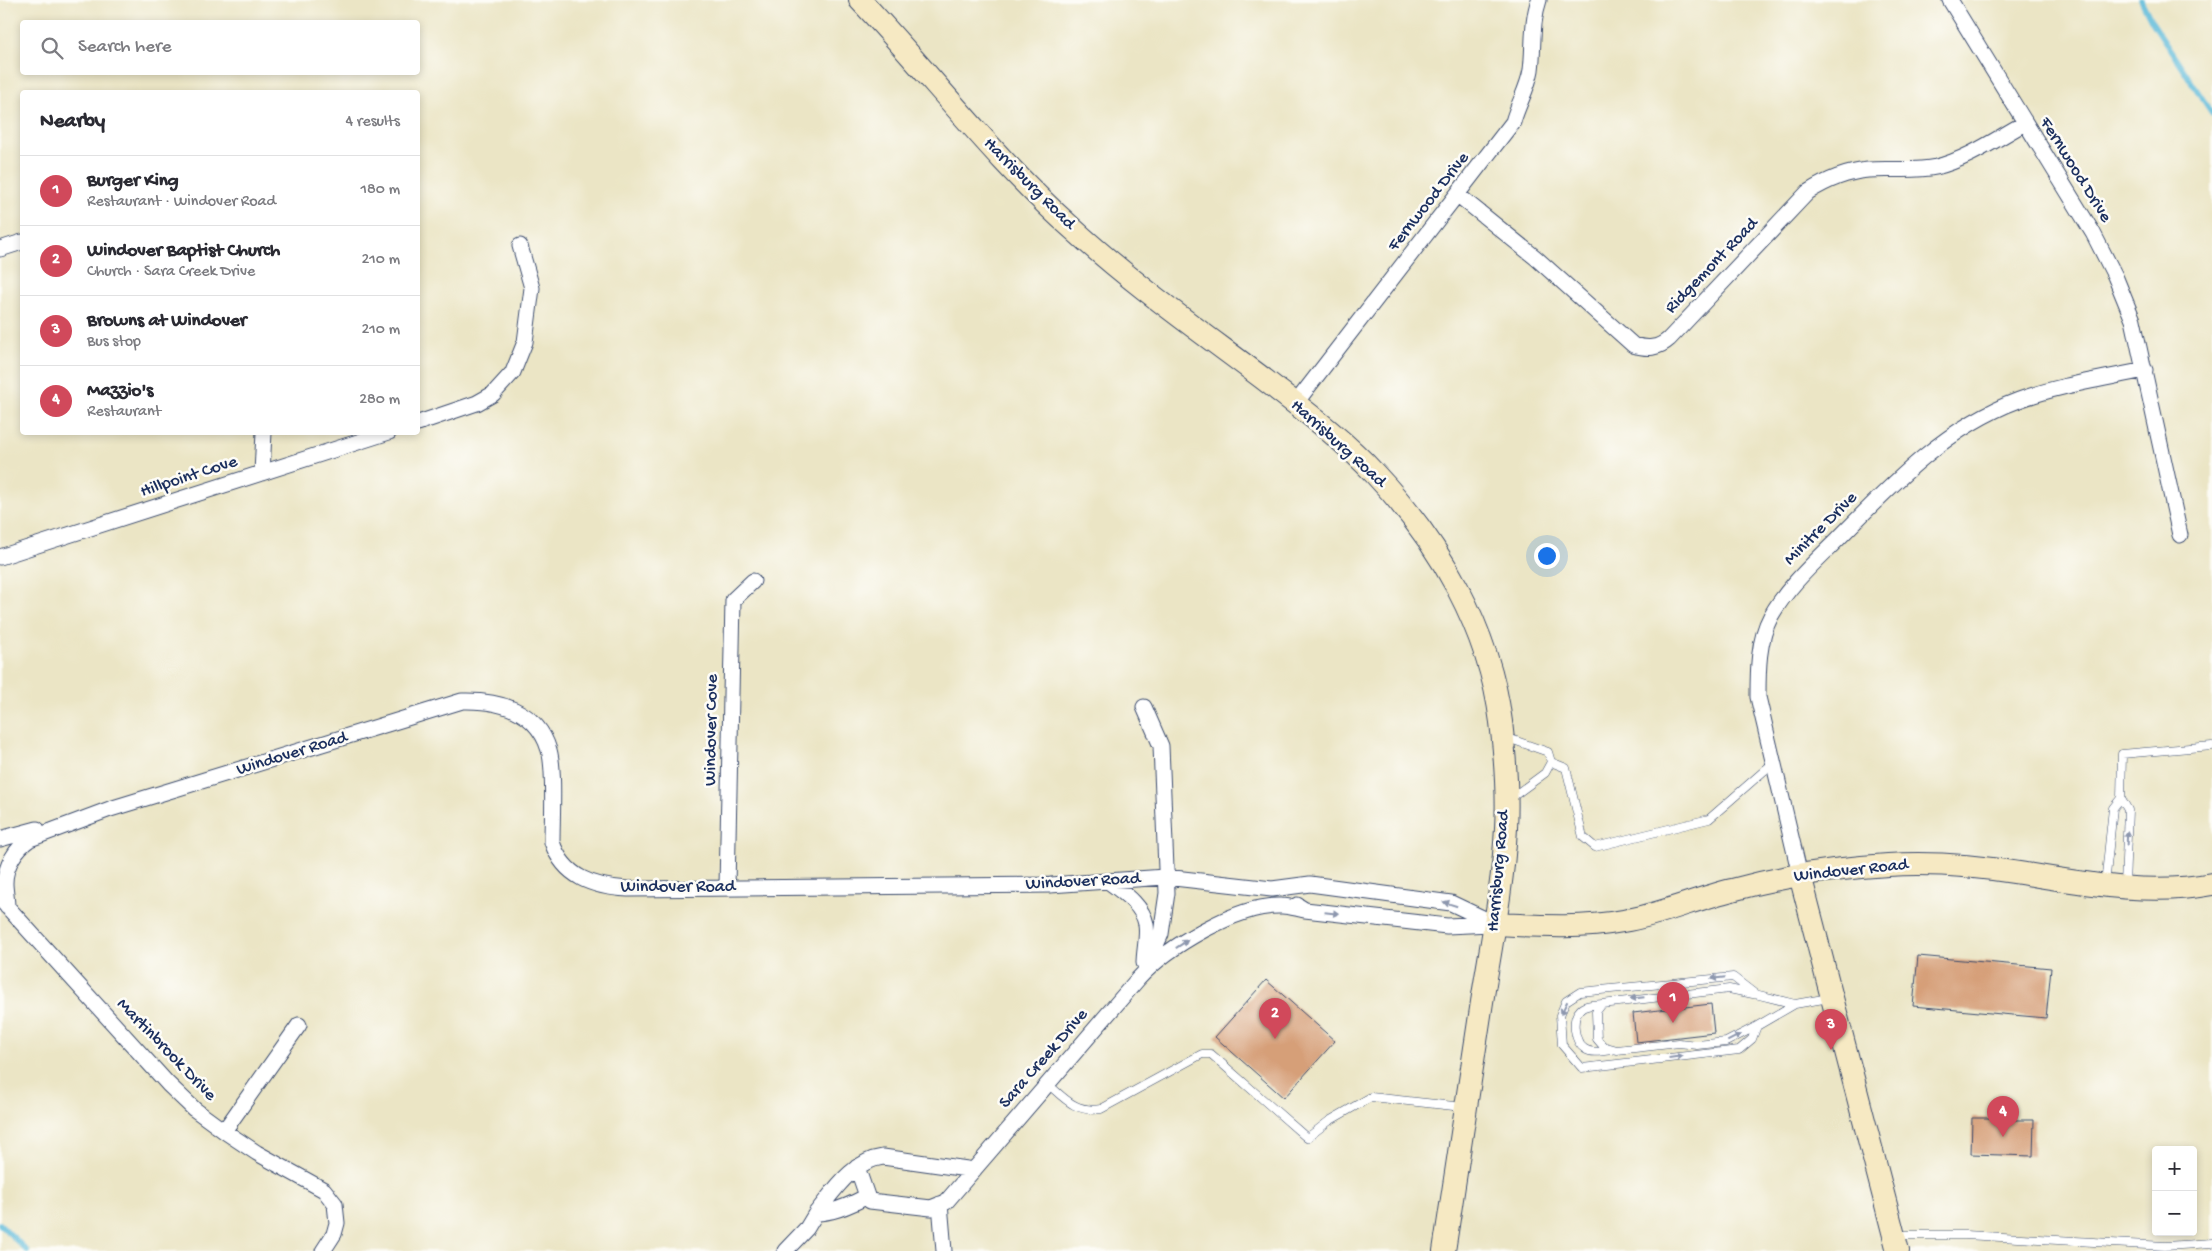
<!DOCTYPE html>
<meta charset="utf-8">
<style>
body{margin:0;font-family:"Gochi Hand",sans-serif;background:#f7f7f7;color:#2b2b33}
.controls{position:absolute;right:15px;bottom:15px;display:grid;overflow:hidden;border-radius:5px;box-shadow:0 2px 8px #0003}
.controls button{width:45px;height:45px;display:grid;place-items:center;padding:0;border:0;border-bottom:1px solid #e1e1e2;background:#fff;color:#2b2b33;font:25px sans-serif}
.you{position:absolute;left:1546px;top:555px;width:18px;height:18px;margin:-12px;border:4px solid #fff;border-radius:50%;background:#1a73e8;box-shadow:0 0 0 8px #1a73e833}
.badge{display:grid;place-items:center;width:32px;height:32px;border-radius:50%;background:#d1495b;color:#fff;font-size:16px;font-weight:700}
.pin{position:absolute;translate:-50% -41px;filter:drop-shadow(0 1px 2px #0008)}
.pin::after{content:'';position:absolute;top:26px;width:18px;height:15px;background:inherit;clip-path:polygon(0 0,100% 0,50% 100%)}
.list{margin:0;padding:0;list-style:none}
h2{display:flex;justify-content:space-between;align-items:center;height:65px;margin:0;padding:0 20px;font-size:21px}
h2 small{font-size:16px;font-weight:400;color:#7c7c81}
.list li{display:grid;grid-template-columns:32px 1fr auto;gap:15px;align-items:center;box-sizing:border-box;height:70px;padding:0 20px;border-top:1px solid #e1e1e2}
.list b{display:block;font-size:19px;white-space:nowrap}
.list p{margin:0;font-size:16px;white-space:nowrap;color:#7c7c81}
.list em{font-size:16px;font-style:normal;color:#7c7c81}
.icon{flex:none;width:28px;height:28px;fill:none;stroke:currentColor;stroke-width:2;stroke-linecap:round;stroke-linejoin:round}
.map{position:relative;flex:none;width:2212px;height:1251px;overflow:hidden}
.search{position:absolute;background:#fff;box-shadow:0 2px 8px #0003;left:20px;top:20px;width:400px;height:55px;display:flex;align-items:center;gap:12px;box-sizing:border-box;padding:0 18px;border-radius:5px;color:#7c7c81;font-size:19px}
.panel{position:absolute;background:#fff;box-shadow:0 2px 8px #0003;left:20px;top:90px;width:400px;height:345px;border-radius:5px}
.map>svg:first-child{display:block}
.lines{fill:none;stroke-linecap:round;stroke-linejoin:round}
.stream{stroke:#5bbad9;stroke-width:5.5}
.building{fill:#d69f78}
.lane-casing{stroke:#3a4a6d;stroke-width:9}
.street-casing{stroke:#3a4a6d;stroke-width:17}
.secondary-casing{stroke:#3a4a6d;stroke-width:24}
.lane{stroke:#fff;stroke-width:8}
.street{stroke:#fff;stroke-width:15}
.secondary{stroke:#f6e9c3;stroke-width:22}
.oneway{fill:#8d97ae}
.labels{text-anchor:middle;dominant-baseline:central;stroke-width:5;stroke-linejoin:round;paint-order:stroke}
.street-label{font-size:18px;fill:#1b2f5e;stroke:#fdfcf7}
</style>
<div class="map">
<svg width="2212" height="1251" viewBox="0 0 2212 1251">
<rect width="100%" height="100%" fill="#fdfcf7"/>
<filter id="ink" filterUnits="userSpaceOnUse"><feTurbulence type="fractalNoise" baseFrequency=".02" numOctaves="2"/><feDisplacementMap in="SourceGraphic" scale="10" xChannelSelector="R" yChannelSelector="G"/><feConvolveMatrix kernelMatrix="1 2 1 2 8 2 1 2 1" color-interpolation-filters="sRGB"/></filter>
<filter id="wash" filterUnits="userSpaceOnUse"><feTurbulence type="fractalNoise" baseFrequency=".0096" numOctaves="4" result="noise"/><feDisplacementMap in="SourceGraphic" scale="20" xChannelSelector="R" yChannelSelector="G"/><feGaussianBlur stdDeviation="1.12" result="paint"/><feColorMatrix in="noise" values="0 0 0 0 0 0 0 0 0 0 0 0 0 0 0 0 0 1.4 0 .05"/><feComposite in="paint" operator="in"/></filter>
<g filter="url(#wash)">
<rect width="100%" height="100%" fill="#ebe5c5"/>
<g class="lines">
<path class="stream" d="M2141,0L2152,22L2212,113
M0,1224L27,1251"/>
</g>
<g id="blocks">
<path class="building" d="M1918,956L2051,968L2046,1018L1913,1006Z
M1266,980L1335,1041L1284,1098L1215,1037Z
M1711,1004L1714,1033L1636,1042L1633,1013Z
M1991,1115H2014V1120H2034L2033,1156L1971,1154L1972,1118H1991Z"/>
</g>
</g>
<g filter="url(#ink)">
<use href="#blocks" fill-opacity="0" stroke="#3a4a6d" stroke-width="1"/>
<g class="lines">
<defs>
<path id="lane" d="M1505,737L1548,752L1551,762L1545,773L1511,798
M1551,762L1566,768L1583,837L1595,847L1709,819L1773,763
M2121,798L2122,754L2212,746
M2105,885L2113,808L2121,798L2128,810L2125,885
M1753,994L1729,989L1602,1004L1596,1012L1597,1039L1603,1046L1617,1050L1679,1043L1697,1045L1726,1042L1757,1026
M1602,1004C1596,1005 1585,1004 1580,1010C1571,1019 1574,1042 1585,1049C1592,1054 1604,1051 1612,1050
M1795,1004L1755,994L1733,977L1580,992L1566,1001L1560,1015L1562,1045L1582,1068L1739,1050L1752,1039L1757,1026L1795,1004L1829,998
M1048,1084C1065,1099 1076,1113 1101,1109L1202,1054H1211L1307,1138L1329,1121L1371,1097L1463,1107
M1896,1235H1965L2165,1246L2212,1243"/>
<path id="street" d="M1950,0L2093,233L2115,276L2133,320L2180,535
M1458,195L1536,258L1633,345C1647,349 1658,349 1669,339L1808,192C1827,180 1845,172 1868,170C1891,168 1913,172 1936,167C1968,159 1996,139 2025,123
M0,249L22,242
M1295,404L1513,122C1518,104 1528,88 1531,70C1534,47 1531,23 1539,0
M418,423L477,403L493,394L513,372L525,342L532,288L520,246
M262,473L264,432
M0,557L389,432
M1144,707L1161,746L1167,893L1161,934L1145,970
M0,839L37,829
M1800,875L1758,697C1758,671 1758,640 1771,616C1788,586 1814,563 1838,539C1892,484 1946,427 2019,400C2059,385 2103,379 2145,370
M1108,881C1122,892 1142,904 1146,924C1148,936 1144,951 1144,963
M727,887L733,600L753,581
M2,901L168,1084L194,1109L224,1131L257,1153L324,1190L335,1204L337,1223L334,1234L323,1251
M1297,905L1305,910L1447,926L1491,924
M7,907C7,899 5,890 5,883C5,866 16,848 30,839L110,809L462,701C499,700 537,710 549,750C555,770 552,818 552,842C564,878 594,887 628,889L1050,885L1165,877L1272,889L1310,884L1451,903L1495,924
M224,1131L299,1025
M857,1167L867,1196
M867,1196L870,1201L931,1208L946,1202L1138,979C1167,947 1238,904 1282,906C1290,906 1298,909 1305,910
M940,1204L944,1251
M816,1213C834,1191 852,1161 883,1157L974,1170
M785,1251L807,1228L816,1213C834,1213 851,1205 867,1196"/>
<path id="secondary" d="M860,0C932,76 995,160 1073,229C1133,284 1200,331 1265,380C1302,409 1343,439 1375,474C1439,542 1489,628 1501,722C1505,756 1508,794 1506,828C1503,886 1491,945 1482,1002C1470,1085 1457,1168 1444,1251
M1800,875L1898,1251
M1495,924C1538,926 1580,929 1623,921C1660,915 1695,899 1732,890C1782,876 1836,868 1888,865C1932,862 1977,866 2020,873C2083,883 2149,896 2212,884"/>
</defs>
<use href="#lane" class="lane-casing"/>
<use href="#street" class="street-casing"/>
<use href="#secondary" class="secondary-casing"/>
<use href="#lane" class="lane"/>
<use href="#street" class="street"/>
<use href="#secondary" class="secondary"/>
</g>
<defs><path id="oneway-solid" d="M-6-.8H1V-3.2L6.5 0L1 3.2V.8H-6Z" transform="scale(1.25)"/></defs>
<g class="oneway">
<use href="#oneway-solid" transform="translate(2127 838) rotate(-87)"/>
<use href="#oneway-solid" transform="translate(1450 904) rotate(-163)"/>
<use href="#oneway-solid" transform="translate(1332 913) rotate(6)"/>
<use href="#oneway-solid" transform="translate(1182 944) rotate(-34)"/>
<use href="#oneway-solid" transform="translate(1718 978) rotate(174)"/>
<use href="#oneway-solid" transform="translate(1637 998) rotate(174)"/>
<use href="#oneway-solid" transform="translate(1564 1008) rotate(116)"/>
<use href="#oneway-solid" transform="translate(1734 1038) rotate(-27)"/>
<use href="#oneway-solid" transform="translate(1676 1057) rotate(-7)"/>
</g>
</g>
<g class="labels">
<g class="street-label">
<text transform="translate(2075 170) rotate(58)">Fernwood Drive</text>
<text transform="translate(1029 184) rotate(45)">Harrisburg Road</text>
<text transform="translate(1429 202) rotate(-52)">Fernwood Drive</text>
<text transform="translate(1712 266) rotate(-46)">Ridgemont Road</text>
<text transform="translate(1338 444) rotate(42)">Harrisburg Road</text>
<text transform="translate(189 477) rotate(-18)">Hillpoint Cove</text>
<text transform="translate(1821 529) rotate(-45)">Minitre Drive</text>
<text transform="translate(712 730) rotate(-89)">Windover Cove</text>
<text transform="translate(292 754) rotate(-17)">Windover Road</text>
<text transform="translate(1499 871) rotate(-85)">Harrisburg Road</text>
<text transform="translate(1851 871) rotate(-6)">Windover Road</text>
<text transform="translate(1083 882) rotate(-3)">Windover Road</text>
<text x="678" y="887">Windover Road</text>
<text transform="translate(166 1050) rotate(46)">Martinbrook Drive</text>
<text transform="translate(1044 1059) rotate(-49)">Sara Creek Drive</text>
</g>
</g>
</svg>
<div class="controls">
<button>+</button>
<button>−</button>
</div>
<div class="you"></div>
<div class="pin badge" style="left:1673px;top:1023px">1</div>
<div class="pin badge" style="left:1275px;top:1039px">2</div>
<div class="pin badge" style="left:1831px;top:1050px">3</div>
<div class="pin badge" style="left:2003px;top:1137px">4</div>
<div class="search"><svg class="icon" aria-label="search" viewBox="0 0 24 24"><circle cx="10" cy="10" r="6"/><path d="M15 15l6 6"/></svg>Search here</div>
<section class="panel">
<h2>Nearby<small>4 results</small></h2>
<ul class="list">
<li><span class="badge">1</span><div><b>Burger King</b><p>Restaurant · Windover Road</p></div><em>180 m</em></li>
<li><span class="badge">2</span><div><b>Windover Baptist Church</b><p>Church · Sara Creek Drive</p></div><em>210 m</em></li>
<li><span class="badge">3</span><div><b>Browns at Windover</b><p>Bus stop</p></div><em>210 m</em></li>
<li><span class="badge">4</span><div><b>Mazzio's</b><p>Restaurant</p></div><em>280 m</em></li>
</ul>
</section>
</div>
